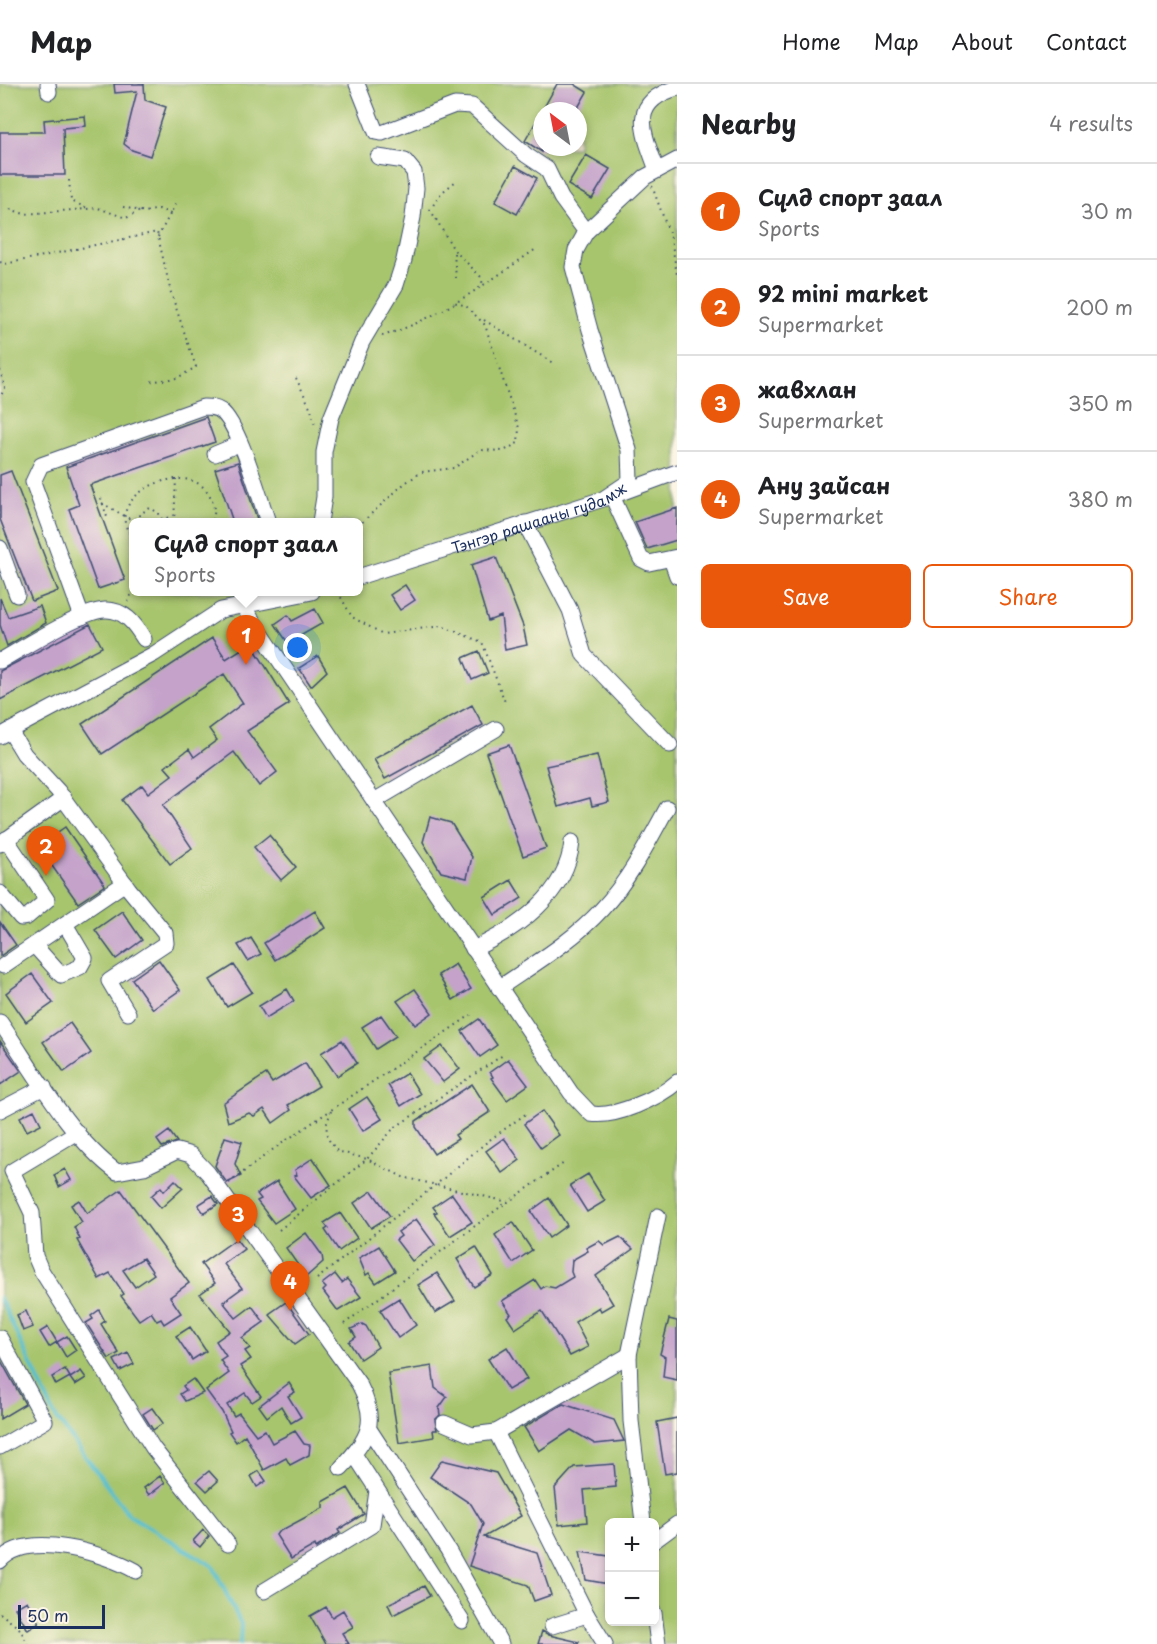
<!DOCTYPE html>
<meta charset="utf-8">
<style>
body{margin:0;font-family:"Playpen Sans",sans-serif;background:#f2f2f2;color:#202124}
.controls{position:absolute;right:18px;bottom:18px;display:grid;overflow:hidden;border-radius:9px;box-shadow:0 3px 9px #0003}
.controls button{width:54px;height:54px;display:grid;place-items:center;padding:0;border:0;border-bottom:2px solid #e0e0e0;background:#fff;color:#202124;font:30px sans-serif}
.compass{position:absolute;left:533px;top:18px;width:54px;height:54px;border-radius:50%;background:#fff;box-shadow:0 3px 9px #0003;rotate:328deg}
.scale{position:absolute;left:18px;bottom:15px;width:87px;box-sizing:border-box;padding-left:6px;border:3px solid #1b2f5e;border-top:0;font-size:16px;line-height:21px;white-space:nowrap;color:#1b2f5e;-webkit-text-stroke:4px #fcf5e5;paint-order:stroke}
.you{position:absolute;left:298px;top:564px;width:21px;height:21px;margin:-15px;border:4px solid #fff;border-radius:50%;background:#1a73e8;box-shadow:0 0 0 9px #1a73e833}
.badge{display:grid;place-items:center;width:39px;height:39px;border-radius:50%;background:#ea580c;color:#fff;font-size:20px;font-weight:700}
.pin{position:absolute;translate:-50% -50px;filter:drop-shadow(0 2px 3px #0008)}
.pin::after{content:'';position:absolute;top:32px;width:21px;height:18px;background:inherit;clip-path:polygon(0 0,100% 0,50% 100%)}
.popup{position:absolute;left:129px;top:434px;width:234px;height:78px;box-sizing:border-box;display:grid;place-content:center;border-radius:9px;background:#fff;filter:drop-shadow(0 2px 4px #0005);font-size:20px;white-space:nowrap;color:#757577}
.popup b{font-size:22px;color:#202124}
.popup::after{content:'';position:absolute;left:50%;top:100%;margin-left:-12px;border:12px solid transparent;border-top-color:#fff}
.list{margin:0;padding:0;list-style:none}
h2{display:flex;justify-content:space-between;align-items:center;height:78px;margin:0;padding:0 24px;font-size:26px}
h2 small{font-size:20px;font-weight:400;color:#757577}
.list li{display:grid;grid-template-columns:39px 1fr auto;gap:18px;align-items:center;box-sizing:border-box;height:96px;padding:0 24px;border-top:2px solid #e0e0e0}
.list b{display:block;font-size:22px;white-space:nowrap}
.list p{margin:0;font-size:20px;white-space:nowrap;color:#757577}
.list em{font-size:20px;font-style:normal;color:#757577}
.actions{display:flex;gap:12px;padding:18px 24px}
.actions a{flex:1;padding:14px 0;border:2px solid #ea580c;border-radius:9px;text-align:center;font-size:21px;color:#ea580c}
.actions .main{background:#ea580c;color:#fff}
.map{position:relative;flex:none;width:677px;height:1560px;overflow:hidden}
header{display:flex;align-items:center;gap:36px;box-sizing:border-box;height:84px;padding:0 30px;background:#fff;border-bottom:2px solid #e0e0e0}
header strong{font-size:28px}
nav{display:flex;gap:33px;margin-inline-start:auto;font-size:21px}
main{display:flex}
aside{flex:1;background:#fff}
.map>svg:first-child{display:block}
.green{fill:#a7c56d;stroke:#617a66;stroke-width:1.5;fill-rule:evenodd}
.lines{fill:none;stroke-linecap:round;stroke-linejoin:round}
.stream{stroke:#55bfd0;stroke-width:4}
.building{fill:#c4a2ca;fill-rule:evenodd}
.minor-casing{stroke:#3c4b70;stroke-width:17}
.path{stroke:#3c4b70;stroke-width:2;stroke-dasharray:1.5 4.5;stroke-linecap:butt}
.minor{stroke:#fff;stroke-width:15}
.labels{text-anchor:middle;dominant-baseline:central;stroke-width:6;stroke-linejoin:round;paint-order:stroke}
.street-label{font-size:15px;fill:#1b2f5e;stroke:#fcf5e5}
</style>
<header>
<strong>Map</strong>
<nav><a>Home</a><a>Map</a><a>About</a><a>Contact</a></nav>
</header>
<main>
<div class="map">
<svg width="677" height="1560" viewBox="0 0 677 1560">
<rect width="100%" height="100%" fill="#fcf5e5"/>
<filter id="ink" filterUnits="userSpaceOnUse"><feTurbulence type="fractalNoise" baseFrequency=".0167" numOctaves="2"/><feDisplacementMap in="SourceGraphic" scale="12" xChannelSelector="R" yChannelSelector="G"/><feConvolveMatrix kernelMatrix="1 2 1 2 8 2 1 2 1" color-interpolation-filters="sRGB"/></filter>
<filter id="wash" filterUnits="userSpaceOnUse"><feTurbulence type="fractalNoise" baseFrequency=".008" numOctaves="4" result="noise"/><feDisplacementMap in="SourceGraphic" scale="24" xChannelSelector="R" yChannelSelector="G"/><feGaussianBlur stdDeviation="1.35" result="paint"/><feColorMatrix in="noise" values="0 0 0 0 0 0 0 0 0 0 0 0 0 0 0 0 0 1.4 0 .05"/><feComposite in="paint" operator="in"/></filter>
<g filter="url(#wash)">
<rect width="100%" height="100%" fill="#f7ead3"/>
<path class="green" d="M0,0H677V1560H0ZM542,27H578V63H542ZM134,438H358V508H134ZM610,1438H654V1538H610Z"/>
<g class="lines">
<path class="stream" d="M0,1214L55,1332L129,1431L213,1482L241,1540L240,1560"/>
</g>
<g id="blocks">
<path class="building" d="M114,0H144L145,16L166,23L150,72L132,66L124,60L137,7L115,9Z
M557,0H574L587,8L576,27H542Z
M542,27V68L525,57Z
M85,32L86,42L63,44L65,91H0V48H45L44,36Z
M586,71L610,85L592,115L568,101Z
M515,82L537,94L517,130L495,118Z
M206,333L215,358L90,401L125,496L98,505L69,425L79,421L66,383Z
M238,378L258,438H233L215,385Z
M11,387L58,507L32,517L0,435V391Z
M677,424V456L647,465L635,438Z
M496,473L523,542L527,561L505,566L501,532L488,537L471,481Z
M405,501L415,516L400,526L390,511Z
M0,514L8,533L40,522L46,539L7,562L0,541Z
M315,525L323,539L288,559L275,540L288,531L292,537Z
M90,540L102,563L0,616V587Z
M212,554L226,575L251,559L289,620L247,647L277,688L259,702L234,668L163,721L192,764L170,780L122,716L142,701L148,709L172,691L165,683L189,665L194,673L217,656L209,645L243,619L224,590L102,670L82,640Z
M479,567L488,589L472,596L463,574Z
M318,572L327,587L311,602L299,584Z
M472,621L483,641L385,695L374,675Z
M509,661L546,764L523,772L486,669Z
M597,671L609,718L592,722L590,714L558,723L546,682Z
M430,733L451,739L472,773L467,794L441,788L423,758Z
M65,743L105,801L78,819L38,762Z
M269,751L296,783L281,796L254,763Z
M511,796L522,814L495,831L484,813Z
M122,827L142,856L116,875L95,846Z
M315,827L325,844L275,876L264,859Z
M0,838L16,861L0,872Z
M251,854L261,870L248,877L238,861Z
M159,876L180,906L153,925L132,895Z
M455,880L471,905L453,916L438,891Z
M234,881L252,908L227,923L210,896Z
M32,890L53,919L26,938L6,909Z
M287,905L294,917L266,934L259,922Z
M415,905L432,929L415,941L397,917Z
M381,931L396,952L376,965L362,943Z
M479,935L497,961L480,973L462,947Z
M70,939L91,969L64,988L43,958Z
M342,956L357,979L337,992L321,969Z
M0,957L21,987L0,1001Z
M442,962L460,985L443,998L424,975Z
M508,975L528,1001L507,1016L491,994L493,993L490,988Z
M305,979L319,1002L288,1021L291,1026L273,1039L264,1025L254,1032L249,1029L228,1038L223,1019L266,990L272,999Z
M407,989L420,1010L401,1022L388,1001Z
M472,1000L490,1028L455,1051L458,1055L434,1070L416,1043V1037Z
M367,1013L382,1035L363,1047L349,1025Z
M34,1026L41,1040L27,1047L20,1033Z
M542,1027L559,1051L541,1064L524,1040Z
M169,1047L177,1058L162,1063L157,1056Z
M225,1053L242,1058L235,1080L241,1092L227,1099L215,1082Z
M504,1054L520,1076L502,1089L486,1067Z
M313,1074L331,1101L311,1114L294,1092L297,1091L295,1086Z
M65,1085L71,1096L59,1103L54,1091Z
M588,1090L605,1117L587,1128L570,1101Z
M175,1096L183,1104L161,1124L151,1112L161,1103L164,1107Z
M277,1097L295,1125L274,1139L257,1117L261,1115L257,1110Z
M121,1106L189,1199L170,1213L181,1229L164,1240L161,1235L157,1237L151,1228L139,1236L121,1212L124,1210L110,1189L99,1195L77,1156L80,1155L74,1143L82,1138L71,1121L79,1116L87,1129ZM143,1174L154,1190L135,1203L123,1186Z
M372,1107L390,1132L371,1144L354,1119Z
M452,1110L472,1138L450,1152L434,1129L437,1128L433,1123Z
M212,1112L218,1120L204,1129L198,1121Z
M549,1114L567,1141L549,1154L531,1127Z
M340,1129L357,1154L339,1167L325,1146L328,1144L324,1139Z
M416,1135L435,1161L412,1177L396,1156L401,1152L398,1148Z
M513,1138L532,1166L513,1179L495,1151Z
M306,1149L322,1171L323,1178L306,1193L286,1164Z
M620,1153L633,1165L596,1192L613,1220L601,1227L599,1223L575,1238L588,1263L570,1272L542,1227L515,1245L507,1233L511,1230L502,1217L535,1196L541,1205L545,1202L555,1204L573,1193L571,1188L572,1176L588,1167L586,1164L599,1157L604,1161Z
M236,1155L244,1165L224,1180L242,1204L223,1218L236,1234L252,1222L264,1238L242,1254L250,1264L245,1267L251,1275L240,1282L261,1312L252,1318L245,1309L227,1321L234,1332L239,1329L256,1351L265,1346L272,1359L295,1347L304,1360L310,1361L309,1371L290,1381L286,1374L264,1386L245,1351L236,1358L229,1348L231,1347L222,1328L206,1306L229,1289L220,1276L226,1272L216,1257L230,1247L200,1210L215,1199L201,1180Z
M379,1162L395,1187L376,1199L369,1189L366,1191L359,1174Z
M476,1163L493,1191L474,1203L457,1175Z
M437,1189L455,1217L435,1229L418,1201Z
M335,1190L342,1199L347,1195L361,1213L338,1227L323,1207L326,1204L322,1200Z
M399,1214L416,1241L398,1254L380,1226Z
M286,1218L309,1250L295,1260L269,1230Z
M99,1226L105,1237L101,1240L119,1269L109,1275L86,1239L93,1235L91,1232Z
M26,1227L33,1243L23,1247L17,1231Z
M669,1235L677,1237V1296L663,1293L665,1273L660,1270Z
M362,1240L366,1242L378,1263L360,1275L349,1258L356,1253L351,1245Z
M48,1243L57,1258L49,1263L40,1248Z
M190,1243L206,1267L192,1276L176,1252Z
M67,1252L76,1266L66,1273L57,1258Z
M507,1263L527,1295L508,1306L488,1275Z
M128,1269L134,1280L120,1287L114,1276Z
M0,1275L25,1320L0,1335Z
M432,1282L435,1304L447,1313L439,1324L440,1331L435,1336L437,1346H433L434,1353L399,1359L388,1289Z
M65,1285L70,1293L56,1301L52,1293Z
M81,1287L86,1294L75,1301L70,1294Z
M193,1295L203,1309L185,1317L180,1310L186,1306L183,1302Z
M289,1299L295,1308L288,1312L301,1333L291,1339L281,1322L267,1333L259,1322Z
M563,1320L614,1336L624,1357L595,1360L571,1346L539,1367L524,1343Z
M152,1324L163,1339L153,1346L143,1330Z
M677,1334V1388L665,1390L657,1338Z
M442,1376L496,1389L521,1432L484,1453L537,1469L551,1511L534,1517L528,1501L469,1482L483,1440L471,1420L430,1393Z
M614,1380L616,1403L584,1406L587,1438L559,1441L555,1404L574,1383Z
M209,1387L218,1397L207,1407L197,1397Z
M259,1387L266,1397L257,1403L251,1392Z
M160,1392L165,1399L149,1411L144,1404Z
M348,1404L364,1430L338,1446L340,1449L327,1457L316,1464L315,1461L291,1475L276,1451L278,1448L323,1424V1418Z
M203,1446L209,1452L200,1463L193,1457Z
M580,1468L609,1472V1500L586,1496Z
M424,1502L430,1512L393,1531L388,1520Z
M27,1517L39,1539L28,1546L15,1524Z
M326,1523L332,1533L343,1526L353,1543L342,1549L349,1560H326L310,1532Z
M542,1547L549,1551L579,1558L578,1560H538Z"/>
</g>
</g>
<g filter="url(#ink)">
<use href="#blocks" fill-opacity="0" stroke="#3c4b70" stroke-width="1.5"/>
<g class="lines">
<defs>
<g id="minor">
<path d="M48,0L49,8"/>
<path d="M357,0L376,48L382,49L455,21L472,22L526,71L547,85L561,114L586,148"/>
<path d="M657,86C643,48 628,18 677,4"/>
<path d="M215,370L239,360"/>
<path d="M677,388L612,412L641,475L649,479L677,473"/>
<path d="M320,438L324,413V368L331,334L362,258L396,201L404,176L413,133L416,104L414,88L405,77L378,73"/>
<path d="M525,439L570,526L584,571L670,661"/>
<path d="M0,464L17,511"/>
<path d="M671,475L677,492"/>
<path id="s1" d="M358,493L603,415L630,397L629,366L590,246L573,183L576,166L586,148L645,93L677,76"/>
<path d="M242,521L571,1009L591,1030C615,1034 659,1014 677,998"/>
<path d="M82,533L33,398L41,381L203,323C210,323 215,323 221,327C239,340 260,415 268,438"/>
<path d="M0,577C23,564 81,527 105,526C124,525 135,540 144,555"/>
<path d="M10,647L24,670L58,707L129,805L165,849L166,859L109,897L128,929"/>
<path d="M0,652L154,570L221,526L312,508"/>
<path d="M374,717L496,645"/>
<path d="M0,760L64,714"/>
<path d="M0,809L21,834L27,833L47,816L6,755"/>
<path d="M34,861L61,891L80,883L85,874L65,840"/>
<path d="M473,865C517,845 567,810 572,758"/>
<path d="M3,882L125,799"/>
<path d="M499,904C534,880 573,857 602,825C629,796 648,759 667,724"/>
<path d="M0,938C33,986 70,1054 117,1088L144,1083L177,1067L191,1071L208,1089L359,1300C379,1338 369,1354 341,1384"/>
<path d="M0,1026L44,1003"/>
<path d="M77,1048L12,1087L32,1129L35,1172L41,1186L153,1364L228,1460"/>
<path d="M0,1254L45,1337L0,1363"/>
<path d="M444,1339L472,1351L496,1348"/>
<path d="M369,1345L448,1466L501,1560"/>
<path d="M354,1370L462,1537"/>
<path d="M643,1438L631,1337L629,1271L658,1132"/>
<path d="M654,1457L677,1440"/>
<path d="M0,1477C27,1445 106,1470 136,1487"/>
<path d="M264,1507L372,1441L377,1407"/>
<path d="M654,1529L658,1560"/>
<path d="M552,1542L587,1531"/>
<path d="M605,1560L587,1531L496,1348L629,1271"/>
</g>
</defs>
<use href="#minor" class="minor-casing"/>
<path class="path" d="M69,96L71,117L87,124
M652,102L671,154L677,191
M123,123L145,128L159,125L171,130
M10,125L24,130L98,124L126,134L140,127
M430,125L454,166L481,193L483,201
M430,126L441,109L456,97
M158,153L176,119
M454,169L456,194
M0,178L5,180L157,148L171,209L196,283L177,294L148,298
M484,236L553,279
M382,252C439,235 488,198 536,165
M0,286L5,304L0,313
M296,294L311,325L315,342
M101,414L107,433
M102,419L128,434L139,435
M161,435L166,433L174,437
M140,438V430L150,424L159,429L160,438
M174,438L176,395
M358,442L405,399L422,388L454,384L480,366L504,367L518,359L519,344L485,241L466,222L454,218
M134,454C95,416 188,369 210,412C214,420 216,430 212,438
M338,508L352,533L383,550L441,542L482,558L505,618
M128,518L134,504
M331,1027L326,1042L329,1056L337,1067L367,1075L403,1093L508,1118L564,1079
M229,1099L275,1064L471,931
M279,1146L367,1075L394,1044L503,971
M317,1195L438,1099L488,1057L527,1029
M344,1240L507,1118
M0,1529L20,1545L28,1560"/>
<use href="#minor" class="minor"/>
</g>
</g>
<g class="labels">
<g class="street-label">
<text stroke="none"><textPath href="#s1" startOffset="190">Тэнгэр рашааны гудамж</textPath></text>
</g>
</g>
</svg>
<div class="controls">
<button>+</button>
<button>−</button>
</div>
<svg class="compass" viewBox="-18 -18 36 36"><path d="M0-13l5 13h-10z" fill="#e53935"/><path d="M0 13l5-13h-10z" fill="#757577"/></svg>
<div class="scale">50 m</div>
<div class="you"></div>
<div class="pin badge" style="left:246px;top:581px">1</div>
<div class="popup"><b>Сүлд спорт заал</b>Sports</div>
<div class="pin badge" style="left:46px;top:792px">2</div>
<div class="pin badge" style="left:238px;top:1160px">3</div>
<div class="pin badge" style="left:290px;top:1227px">4</div>
</div>
<aside>
<h2>Nearby<small>4 results</small></h2>
<ul class="list">
<li><span class="badge">1</span><div><b>Сүлд спорт заал</b><p>Sports</p></div><em>30 m</em></li>
<li><span class="badge">2</span><div><b>92 mini market</b><p>Supermarket</p></div><em>200 m</em></li>
<li><span class="badge">3</span><div><b>жавхлан</b><p>Supermarket</p></div><em>350 m</em></li>
<li><span class="badge">4</span><div><b>Ану зайсан</b><p>Supermarket</p></div><em>380 m</em></li>
</ul>
<div class="actions"><a class="main">Save</a><a>Share</a></div>
</aside>
</main>
